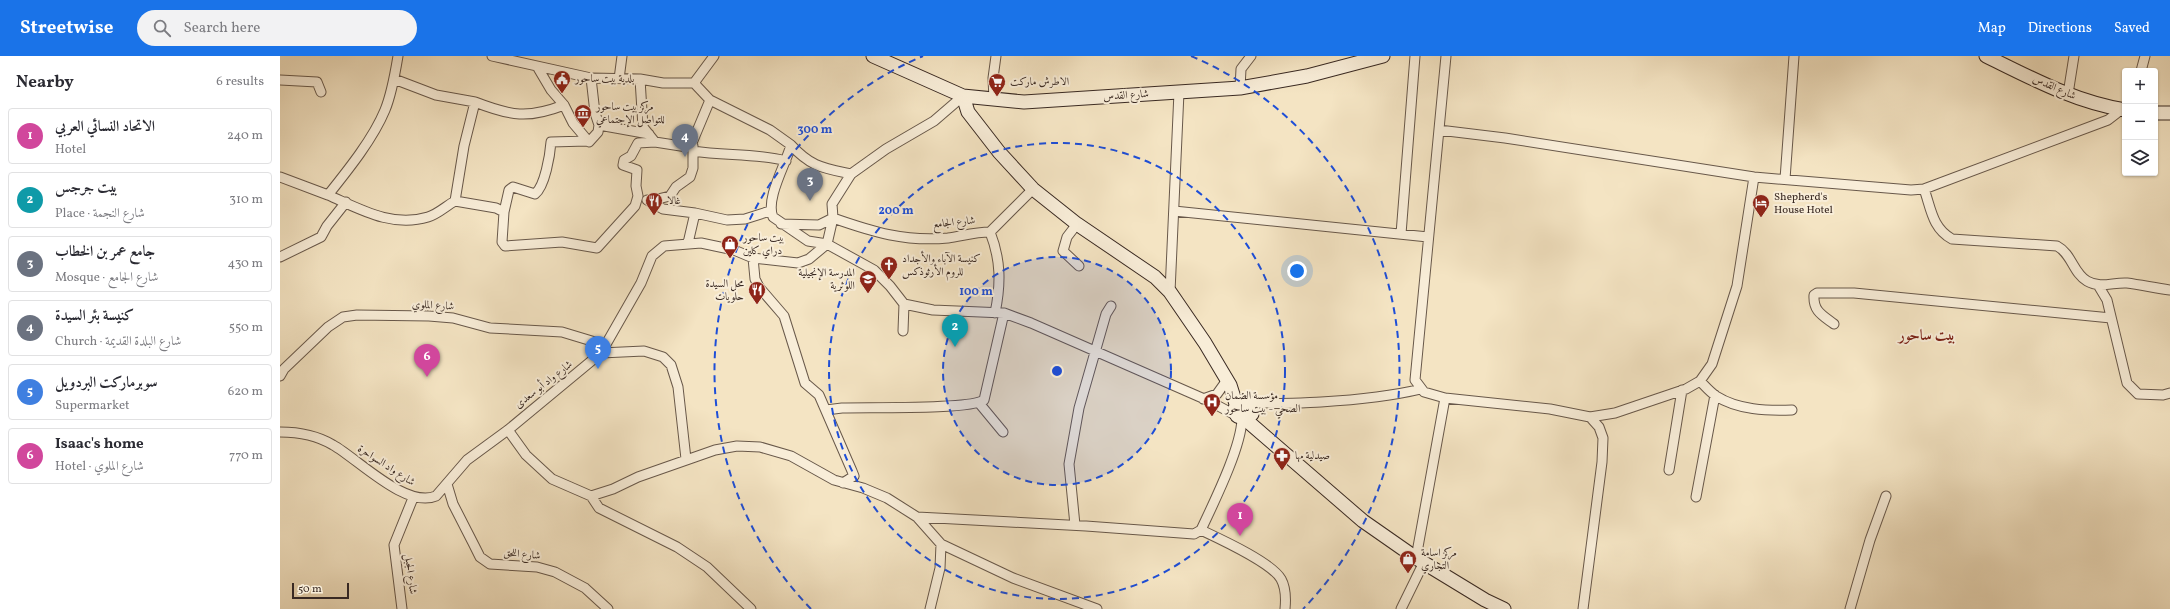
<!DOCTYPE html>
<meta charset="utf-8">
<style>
body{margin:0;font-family:Vollkorn,Amiri,serif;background:#f2f2f3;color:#2b2b33}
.controls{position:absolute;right:12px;top:12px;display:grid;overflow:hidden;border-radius:4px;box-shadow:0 1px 3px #0004}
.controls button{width:36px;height:36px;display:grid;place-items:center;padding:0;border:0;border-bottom:1px solid #e1e1e2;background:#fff;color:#2b2b33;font:20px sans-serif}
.scale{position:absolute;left:12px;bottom:10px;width:57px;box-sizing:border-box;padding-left:4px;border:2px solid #392922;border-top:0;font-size:11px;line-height:14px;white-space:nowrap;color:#392922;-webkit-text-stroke:3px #f8edd8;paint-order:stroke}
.you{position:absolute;left:1017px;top:215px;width:14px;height:14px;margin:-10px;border:3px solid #fff;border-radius:50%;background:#1a73e8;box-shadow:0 0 0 6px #1a73e833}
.badge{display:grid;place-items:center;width:26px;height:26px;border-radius:50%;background:#1a73e8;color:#fff;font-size:13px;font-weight:700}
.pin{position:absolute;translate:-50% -33px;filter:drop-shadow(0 1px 2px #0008)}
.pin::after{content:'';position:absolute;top:21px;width:14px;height:12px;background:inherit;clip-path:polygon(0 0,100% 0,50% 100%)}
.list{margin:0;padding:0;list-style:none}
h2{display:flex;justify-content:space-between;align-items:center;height:52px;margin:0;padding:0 16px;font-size:17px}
h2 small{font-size:13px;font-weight:400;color:#7c7c81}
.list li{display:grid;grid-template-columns:26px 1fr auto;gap:12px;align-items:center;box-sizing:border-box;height:56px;margin:0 8px 8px;padding:0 8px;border:1px solid #e1e1e2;border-radius:4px}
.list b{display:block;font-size:15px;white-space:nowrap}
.list p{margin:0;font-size:13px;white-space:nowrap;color:#7c7c81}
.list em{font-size:13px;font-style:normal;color:#7c7c81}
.icon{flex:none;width:22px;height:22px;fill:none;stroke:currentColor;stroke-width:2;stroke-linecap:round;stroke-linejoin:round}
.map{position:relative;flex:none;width:1890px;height:553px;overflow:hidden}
header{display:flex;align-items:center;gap:24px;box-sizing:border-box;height:56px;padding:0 20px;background:#1a73e8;color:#fff}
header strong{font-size:19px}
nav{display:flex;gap:22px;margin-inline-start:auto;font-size:14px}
.search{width:280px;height:36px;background:#f2f2f3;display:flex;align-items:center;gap:10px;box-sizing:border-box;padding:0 14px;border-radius:22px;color:#7c7c81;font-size:15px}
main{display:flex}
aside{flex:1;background:#fff}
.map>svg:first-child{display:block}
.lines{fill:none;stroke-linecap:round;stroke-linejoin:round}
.street-casing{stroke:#68584a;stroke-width:11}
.secondary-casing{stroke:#392922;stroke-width:15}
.street{stroke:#f8edd8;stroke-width:9}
.secondary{stroke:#f8edd8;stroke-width:13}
.ring{fill:none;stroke:#1d4ed8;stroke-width:2;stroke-dasharray:7 5}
.labels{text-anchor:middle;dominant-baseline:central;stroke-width:4;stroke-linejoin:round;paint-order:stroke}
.poi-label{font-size:11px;fill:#392922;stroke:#f8edd8;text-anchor:start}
.street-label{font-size:11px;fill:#392922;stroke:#f8edd8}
.district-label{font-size:15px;font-weight:bold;fill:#7a1f14;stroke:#f8edd8}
.centre{fill:#1d4ed8;stroke:#f8edd8;stroke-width:2}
.ring-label{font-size:12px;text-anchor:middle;font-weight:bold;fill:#1d4ed8;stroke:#f8edd8;stroke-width:4;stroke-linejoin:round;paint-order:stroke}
</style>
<header>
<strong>Streetwise</strong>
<div class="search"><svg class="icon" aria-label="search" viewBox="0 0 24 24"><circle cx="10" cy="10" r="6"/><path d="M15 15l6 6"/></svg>Search here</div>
<nav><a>Map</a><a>Directions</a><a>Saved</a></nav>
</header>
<main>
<aside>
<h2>Nearby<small>6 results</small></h2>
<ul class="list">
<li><span class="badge" style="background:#d1479c">1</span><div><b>الاتحاد النسائي العربي</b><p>Hotel</p></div><em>240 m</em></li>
<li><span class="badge" style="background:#0f9aa8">2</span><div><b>بيت جرجس</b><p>Place · شارع النجمة</p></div><em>310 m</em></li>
<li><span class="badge" style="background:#6b7280">3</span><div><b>جامع عمر بن الخطاب</b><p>Mosque · شارع الجامع</p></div><em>430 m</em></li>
<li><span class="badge" style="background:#6b7280">4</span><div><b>كنيسة بئر السيدة</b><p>Church · شارع البلدة القديمة</p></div><em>550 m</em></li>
<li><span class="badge" style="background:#3f7fe0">5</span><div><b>سوبرماركت البردويل</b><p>Supermarket</p></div><em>620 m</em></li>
<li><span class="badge" style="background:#d1479c">6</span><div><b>Isaac's home</b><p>Hotel · شارع الملوي</p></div><em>770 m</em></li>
</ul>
</aside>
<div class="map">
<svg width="1890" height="553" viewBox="0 0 1890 553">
<rect width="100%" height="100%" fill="#f4e4c3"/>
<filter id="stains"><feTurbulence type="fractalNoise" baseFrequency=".005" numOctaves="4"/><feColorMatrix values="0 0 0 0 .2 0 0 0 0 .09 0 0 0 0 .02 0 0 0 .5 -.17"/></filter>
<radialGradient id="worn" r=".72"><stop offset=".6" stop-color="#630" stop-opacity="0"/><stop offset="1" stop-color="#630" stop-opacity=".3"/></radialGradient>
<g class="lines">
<defs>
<path id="street" d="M212,0L311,22L360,23L383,27H414
M1166,0L1135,324L1144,336L1165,342L1270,353L1310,361L1319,371L1323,382L1322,406L1303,553
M1861,15L1865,0
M114,23L156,39L195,46L184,90L175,145L216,152L224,156L222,186L225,190L282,186L317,192L355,150L358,140L356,130L357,114L343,109L344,104L351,100L358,87L375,86L407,91L412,87L430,44
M339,23L342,0
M360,23L363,71L375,86
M0,24L37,26L41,36
M414,27L430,44L490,74L511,89C506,108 485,143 493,161L528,185L547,188L594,214L610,230L624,248L653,254L724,257L751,267L929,345L957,360
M414,27L434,0
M960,32L961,13L971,0
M1788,38L1794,0
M714,44L713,22L716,0
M195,46C231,60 248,63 284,49L271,34L258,12
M284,49L293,67L309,86L318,76L319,69L315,57L311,22
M319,69L369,78
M1159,74L1225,82L1474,121L1631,134L1644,133L1828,64L1841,54
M511,89C531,111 543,112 571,118
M413,95C445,100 476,97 506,105
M0,121L48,139C68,114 93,83 105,54C112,37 115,18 118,0
M1505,123L1514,0
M1644,133C1651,152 1652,172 1672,183L1777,190C1792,198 1793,217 1807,225C1821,233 1833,226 1847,227C1861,229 1876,232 1890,234
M48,139C80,153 112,172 148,161C158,158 166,150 175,145
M367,144L383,153L415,157
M370,145L390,140L396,131L410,121L413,112V90
M894,155L1148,181
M224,156L229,134L233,131L255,138C265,130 270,99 271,86L307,85
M501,168L539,169L553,162C593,176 625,186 668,182C682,180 695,176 710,176
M797,168L787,181L783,195L799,210
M710,176C721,204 721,228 715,257
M710,176L753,133
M1121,178L1135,0
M408,187L415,157L447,164L465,163L490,155
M0,201L41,181L47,170L66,146
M473,202L475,223L479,231L504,260L525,327L539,339L572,415L574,420L563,427
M1818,229L1827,244L1847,327L1858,338L1883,339L1890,337
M890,236L899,36
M1554,268C1542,259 1533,255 1534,239L1537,237H1574L1831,262
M623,275L624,248
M321,297L364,295L383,301L391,309L398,331L406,403
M0,320L4,313L48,271L63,261L77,259L149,260L173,262L210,272L282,276L325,289
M1420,325C1425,330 1430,336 1436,340C1458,354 1487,355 1512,354
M923,343L937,338L947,324
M967,345C992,349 1016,347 1041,346C1074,344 1108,341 1141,333
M699,347L723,376
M546,354L562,352C586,351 690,354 704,344L724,257
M1310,361L1335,357L1406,333L1420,325L1432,308L1457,230L1474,121
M228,374L246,399L272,423L311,440L333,433L358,421L435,394L457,390L480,391L511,400L554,424L583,432L607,442L637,461L661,488L733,522L817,553
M0,376C18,376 38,380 53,389C78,403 126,453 156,440L187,404L228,374L321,297L361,227L372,200L384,190L421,187L454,194L473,202L518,207L529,203L547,188L553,162L552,148L571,118L606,93L654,65L683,40
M1389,414L1402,334
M167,428L173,448L194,489L200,501L210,508L257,511L275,516L305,532L328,553
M311,440L319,452L397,491L427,511L471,553
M1416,441L1435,339
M637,461L806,470L914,478L921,474C934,446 961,392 962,363
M795,469L789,408L799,352L826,258L831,250
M921,474C940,483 991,506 1001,523C1006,532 1006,543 1005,553
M1136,502L1165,342
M122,553L114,489L133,442
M650,553L660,512L661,488
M1121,553L1144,506
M1570,553L1590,484L1606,440"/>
<path id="secondary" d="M593,0L683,40L744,46L960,32L1027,20L1103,0
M1706,0C1751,22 1795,46 1845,54
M683,40L688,56L719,96L753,133L797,168L875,221L890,236L925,287L950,329L956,348L955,354L957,360L965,363L972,358C975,351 971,346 964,345L956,348
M1875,57H1890
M965,363L1083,465L1136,502L1205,544L1224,553"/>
</defs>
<use href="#street" class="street-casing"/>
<use href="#secondary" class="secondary-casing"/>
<use href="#street" class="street"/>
<use href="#secondary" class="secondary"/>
</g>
<circle cx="777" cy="315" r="114" fill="#1d4ed8" fill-opacity=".12"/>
<g class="ring">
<circle cx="777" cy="315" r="114"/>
<circle cx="777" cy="315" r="228"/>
<path d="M531 553A342 342 0 0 1 643 0M911 0A342 342 0 0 1 1023 553"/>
</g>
<defs>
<symbol id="civic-pin" viewBox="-11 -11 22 30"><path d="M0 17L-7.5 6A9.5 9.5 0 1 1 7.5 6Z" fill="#8f2418" stroke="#f8edd8"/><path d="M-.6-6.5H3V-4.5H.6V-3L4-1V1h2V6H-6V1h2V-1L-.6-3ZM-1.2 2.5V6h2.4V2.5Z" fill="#fff"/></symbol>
<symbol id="supermarket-pin" viewBox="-11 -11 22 30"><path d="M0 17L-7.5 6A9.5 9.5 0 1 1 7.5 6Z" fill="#8f2418" stroke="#f8edd8"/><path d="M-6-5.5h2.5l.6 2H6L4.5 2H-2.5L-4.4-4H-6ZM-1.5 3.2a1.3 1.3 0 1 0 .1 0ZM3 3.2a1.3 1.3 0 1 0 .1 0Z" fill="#fff"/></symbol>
<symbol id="museum-pin" viewBox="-11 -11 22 30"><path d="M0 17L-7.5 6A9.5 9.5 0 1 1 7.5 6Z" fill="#8f2418" stroke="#f8edd8"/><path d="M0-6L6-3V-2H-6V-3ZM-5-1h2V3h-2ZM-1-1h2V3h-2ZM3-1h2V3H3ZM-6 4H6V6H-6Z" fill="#fff"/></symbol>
<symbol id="restaurant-pin" viewBox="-11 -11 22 30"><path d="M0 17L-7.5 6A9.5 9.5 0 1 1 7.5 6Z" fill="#8f2418" stroke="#f8edd8"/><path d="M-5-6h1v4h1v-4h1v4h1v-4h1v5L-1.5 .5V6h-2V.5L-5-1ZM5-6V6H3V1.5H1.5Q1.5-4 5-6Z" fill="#fff"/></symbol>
<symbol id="hotel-pin" viewBox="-11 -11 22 30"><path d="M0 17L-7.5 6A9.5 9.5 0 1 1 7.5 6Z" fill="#8f2418" stroke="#f8edd8"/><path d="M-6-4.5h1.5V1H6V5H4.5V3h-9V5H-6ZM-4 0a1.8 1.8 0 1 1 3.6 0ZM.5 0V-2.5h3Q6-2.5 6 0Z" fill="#fff"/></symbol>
<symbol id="shop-pin" viewBox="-11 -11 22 30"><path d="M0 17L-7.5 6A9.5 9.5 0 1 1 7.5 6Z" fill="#8f2418" stroke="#f8edd8"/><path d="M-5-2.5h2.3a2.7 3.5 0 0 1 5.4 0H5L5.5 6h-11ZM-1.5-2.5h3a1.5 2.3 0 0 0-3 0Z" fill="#fff"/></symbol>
<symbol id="church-pin" viewBox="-11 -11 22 30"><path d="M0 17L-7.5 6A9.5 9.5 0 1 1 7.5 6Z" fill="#8f2418" stroke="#f8edd8"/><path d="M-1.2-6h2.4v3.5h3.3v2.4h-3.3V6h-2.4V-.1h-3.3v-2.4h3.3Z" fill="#fff"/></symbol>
<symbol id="school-pin" viewBox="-11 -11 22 30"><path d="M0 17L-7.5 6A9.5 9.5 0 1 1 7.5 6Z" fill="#8f2418" stroke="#f8edd8"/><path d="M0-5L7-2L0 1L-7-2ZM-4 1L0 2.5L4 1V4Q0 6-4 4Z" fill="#fff"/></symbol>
<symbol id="hospital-pin" viewBox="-11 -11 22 30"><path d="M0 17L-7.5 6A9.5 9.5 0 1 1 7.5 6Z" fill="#8f2418" stroke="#f8edd8"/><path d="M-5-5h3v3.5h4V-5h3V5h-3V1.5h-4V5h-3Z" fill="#fff"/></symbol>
<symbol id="pharmacy-pin" viewBox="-11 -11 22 30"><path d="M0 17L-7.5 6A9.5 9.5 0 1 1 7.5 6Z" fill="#8f2418" stroke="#f8edd8"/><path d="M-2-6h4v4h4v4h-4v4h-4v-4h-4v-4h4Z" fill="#fff"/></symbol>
</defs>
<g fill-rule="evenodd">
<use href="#civic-pin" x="272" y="13" width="20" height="27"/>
<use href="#supermarket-pin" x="707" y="16" width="20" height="27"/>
<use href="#museum-pin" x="293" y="47" width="20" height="27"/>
<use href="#restaurant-pin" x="364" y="135" width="20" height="27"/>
<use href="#hotel-pin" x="1471" y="137" width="20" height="27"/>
<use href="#shop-pin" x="440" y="178" width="20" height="27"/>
<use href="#church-pin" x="599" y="199" width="20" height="27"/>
<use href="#school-pin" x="578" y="213" width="20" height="27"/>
<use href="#restaurant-pin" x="467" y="224" width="20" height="27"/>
<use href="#hospital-pin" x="922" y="336" width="20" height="27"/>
<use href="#pharmacy-pin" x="992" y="390" width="20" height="27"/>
<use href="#shop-pin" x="1118" y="493" width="20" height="27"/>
</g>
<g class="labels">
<g class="poi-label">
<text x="295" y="23">بلدية بيت ساحور</text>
<text x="730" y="26">الاطرش ماركت</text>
<text x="316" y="51">مركز بيت ساحور<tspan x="316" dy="13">للتواصل الإجتماعي</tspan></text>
<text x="1494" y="141">Shepherd's<tspan x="1494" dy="13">House Hotel</tspan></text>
<text x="387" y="145">غالا</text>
<text x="463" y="182">بيت ساحور<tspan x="463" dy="13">دراي كلين</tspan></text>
<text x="622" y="203">كنيسة الآباء والأجداد<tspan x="622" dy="13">للروم الأرثوذكس</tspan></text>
<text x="575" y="217" text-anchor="end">المدرسة الإنجيلية<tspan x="575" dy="13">اللوثرية</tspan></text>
<text x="464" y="228" text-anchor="end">محل السيدة<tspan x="464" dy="13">حلويات</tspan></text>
<text x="945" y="340">مؤسسة الضمان<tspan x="945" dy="13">الصحي - بيت ساحور</tspan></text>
<text x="1015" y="400">صيدلية مها</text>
<text x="1141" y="497">مركز اسامة<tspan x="1141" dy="13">التجاري</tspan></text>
</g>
<g class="street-label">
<text transform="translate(1774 32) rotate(24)">شارع القدس</text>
<text transform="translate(846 40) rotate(-4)">شارع القدس</text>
<text transform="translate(674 167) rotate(-6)">شارع الجامع</text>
<text transform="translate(153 250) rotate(3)">شارع الملوي</text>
<text transform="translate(264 329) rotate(-38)">شارع واد أبو سعدى</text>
<text transform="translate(106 410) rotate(33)">شارع واد السواحرة</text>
<text transform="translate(242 499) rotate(5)">شارع اللحق</text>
<text transform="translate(130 518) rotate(83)">شارع الجبل</text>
</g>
<g class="district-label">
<text x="1647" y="280">بيت ساحور</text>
</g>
</g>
<circle cx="777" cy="315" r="6" class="centre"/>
<g class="ring-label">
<text x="535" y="77">300 m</text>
<text x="616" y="158">200 m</text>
<text x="696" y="239">100 m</text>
</g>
<rect width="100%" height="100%" filter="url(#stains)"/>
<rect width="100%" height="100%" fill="url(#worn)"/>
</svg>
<div class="controls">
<button>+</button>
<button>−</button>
<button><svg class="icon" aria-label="layers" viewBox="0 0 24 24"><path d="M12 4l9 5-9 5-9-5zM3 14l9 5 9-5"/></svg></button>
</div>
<div class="scale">50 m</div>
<div class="you"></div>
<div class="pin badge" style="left:960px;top:480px;background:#d1479c">1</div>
<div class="pin badge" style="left:675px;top:291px;background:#0f9aa8">2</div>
<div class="pin badge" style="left:530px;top:145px;background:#6b7280">3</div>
<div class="pin badge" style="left:405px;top:101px;background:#6b7280">4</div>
<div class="pin badge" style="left:318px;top:313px;background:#3f7fe0">5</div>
<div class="pin badge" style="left:147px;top:321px;background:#d1479c">6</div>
</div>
</main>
